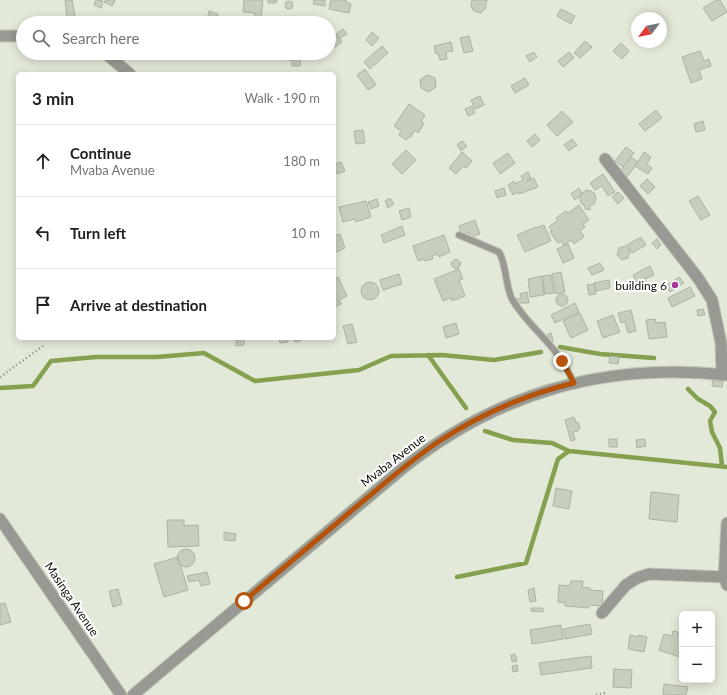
<!DOCTYPE html>
<meta charset="utf-8">
<style>
body{margin:0;font-family:Lato,sans-serif;background:#f2f2f2;color:#202124}
.controls{position:absolute;right:12px;bottom:12px;display:grid;overflow:hidden;border-radius:6px;box-shadow:0 2px 10px #0003}
.controls button{width:36px;height:36px;display:grid;place-items:center;padding:0;border:0;border-bottom:1px solid #e0e0e0;background:#fff;color:#202124;font:20px sans-serif}
.compass{position:absolute;left:631px;top:12px;width:36px;height:36px;border-radius:50%;background:#fff;box-shadow:0 2px 10px #0003;rotate:238deg}
.stop{position:absolute;width:12px;height:12px;margin:-9px;border:3px solid #b45309;border-radius:50%;background:#fff}
.stop.end{background:#b45309;border-color:#fff;box-shadow:0 1px 4px #0008}
.list{margin:0;padding:0;list-style:none}
h2{display:flex;justify-content:space-between;align-items:center;height:52px;margin:0;padding:0 16px;font-size:17px}
h2 small{font-size:13px;font-weight:400;color:#757577}
.list li{display:grid;grid-template-columns:26px 1fr auto;gap:12px;align-items:center;box-sizing:border-box;height:72px;padding:0 16px;border-top:1px solid #e0e0e0}
.list b{display:block;font-size:15px;white-space:nowrap}
.list p{margin:0;font-size:13px;white-space:nowrap;color:#757577}
.list em{font-size:13px;font-style:normal;color:#757577}
.icon{flex:none;width:22px;height:22px;fill:none;stroke:currentColor;stroke-width:2;stroke-linecap:round;stroke-linejoin:round}
.map{position:relative;flex:none;width:727px;height:695px;overflow:hidden}
.search{position:absolute;background:#fff;box-shadow:0 2px 10px #0003;left:16px;top:16px;width:320px;height:44px;display:flex;align-items:center;gap:10px;box-sizing:border-box;padding:0 14px;border-radius:22px;color:#757577;font-size:15px}
.panel{position:absolute;background:#fff;box-shadow:0 2px 10px #0003;left:16px;top:72px;width:320px;height:268px;border-radius:6px}
.map>svg:first-child{display:block}
.lines{fill:none;stroke-linecap:round;stroke-linejoin:round}
.stream{stroke:#85a04e;stroke-width:4.5}
.building{fill:#c7cebd;stroke:#adb3a3}
.service-casing{stroke:#c1c6b7;stroke-width:8}
.minor-casing{stroke:#c1c6b7;stroke-width:13}
.tertiary-casing{stroke:#c1c6b7;stroke-width:13}
.path{stroke:#83877c;stroke-width:2.5;stroke-dasharray:1 3;stroke-linecap:butt}
.service{stroke:#979992;stroke-width:6}
.minor{stroke:#979992;stroke-width:11}
.tertiary{stroke:#979992;stroke-width:11}
.route{stroke:#b45309;stroke-width:5}
.poi-dot{fill:#a83997;stroke:#fff;stroke-width:1.5}
.labels{text-anchor:middle;dominant-baseline:central;stroke-width:4;stroke-linejoin:round;paint-order:stroke}
.poi-label{font-size:12px;fill:#0c0e09;stroke:#fff;text-anchor:end}
.street-label{font-size:12px;fill:#0c0e09;stroke:#fff}
</style>
<div class="map">
<svg width="727" height="695" viewBox="0 0 727 695">
<rect width="100%" height="100%" fill="#e3e9d8"/>
<g class="lines">
<path class="stream" d="M560,347L600,354L654,358
M428,355L466,408
M0,388L33,386L51,361L96,357H157L204,353L255,381L359,370L391,356L442,355L494,360L541,352
M688,389L698,399L710,406L715,412L710,421L712,432L720,448L722,466
M485,431L513,440L552,443L569,451
M457,577L526,563L558,459L569,451L727,467"/>
</g>
<path class="building" d="M65,0H72L75,16L67,17Z
M96,0L103,1L101,8L94,5Z
M106,0H113L115,1L112,6L104,2Z
M244,0H263L261,17H255V13L243,12Z
M268,0H277L276,3H268Z
M314,0H325V6L313,4Z
M331,0H346V2L351,4L349,13L329,9Z
M472,0H488L486,2V8L481,13L474,11L471,6Z
M716,0H720L727,12L712,21L703,8Z
M285 5a4 4 0 1 1 8 0a4 4 0 1 1-8 0Z
M561,9L575,16L571,24L557,16Z
M209,11L218,14L215,23L207,21Z
M343,29L347,34L339,39L336,34Z
M372,32L379,38L372,46L366,40Z
M336,34L342,42L329,51V39Z
M469,36L473,51L464,53L460,38Z
M585,41L592,47L580,58L574,53Z
M451,42L453,51L446,52L447,59L440,60L438,53L436,54L434,46Z
M621,43L629,51L622,59L613,51Z
M382,46L388,53L370,69L364,62Z
M700,51L704,61L709,59L711,66L699,70L702,79L691,83L682,57Z
M534,52L537,57L530,62L526,56Z
M569,52L574,58L563,67L558,61Z
M286,53H301L300,66H292V60H287Z
M365,69L376,85L368,90L357,75Z
M427,75L435,78L436,87L429,92L421,88L420,80Z
M525,78L529,85L515,93L511,86Z
M480,96L484,105L475,109L471,100Z
M409,104L425,115L421,122L424,124L418,133L415,130L410,138L408,137L406,140L399,135L401,131L394,126Z
M472,106L475,113L468,116L465,109Z
M656,110L662,118L645,131L639,124Z
M562,111L573,122L557,136L547,125Z
M703,121L705,130L696,132L694,124Z
M363,130L365,143L356,144L354,131Z
M535,134L540,140L532,147L527,141Z
M572,139L577,145L569,151L564,145Z
M462,141L467,146L461,151L457,145Z
M626,147L634,153L623,167L615,161Z
M406,150L416,160L402,174L392,164Z
M462,152L472,161L466,168L463,166L456,174L449,168Z
M644,152L651,157L647,164L652,168L648,174L635,166Z
M508,153L515,163L500,174L493,163Z
M631,157L638,162L627,177L620,171Z
M341,162L345,171L337,174L334,164Z
M528,172L531,178L527,180V181L534,178L538,187L519,194L518,192L513,195L508,185L514,181L515,184L523,180L521,176Z
M603,174L615,192L608,196L602,186L595,190L590,183Z
M647,179L655,187L648,194L640,186Z
M504,188L506,195L497,198L495,191Z
M579,188L581,192L579,197L575,200L571,194Z
M586,190L591,191L595,194L596,199L594,204L590,206V210L585,209V206L581,203L580,198L582,193Z
M618,192L624,198L618,204L612,197Z
M698,196L710,215L701,220L689,201Z
M390,198L394,204L388,208L385,201Z
M377,199L379,206L371,209L368,202Z
M366,201L371,217L356,222L355,219L343,222L339,207Z
M579,205L589,220L583,224L585,227L580,231L584,237L574,244L571,240L564,246L561,241L558,243L550,232L552,231L549,227L550,226L558,220L556,218L566,211L568,213Z
M409,208L411,217L402,220L399,211Z
M475,220L480,234L470,237L469,232L462,235L459,226Z
M544,225L551,241L525,252L517,235L536,227V228Z
M402,226L405,235L384,243L381,235Z
M340,234L345,248L334,253V236Z
M444,235L450,252L439,257L438,254L432,256L433,259L425,261L424,259L418,261L413,246Z
M641,237L646,245L632,253L627,245Z
M657,239L661,245L657,249L652,243Z
M568,244L574,258L563,263L557,249Z
M625,246L630,251L628,258L622,260L617,255L619,248Z
M451.5 264a4.5 4.5 0 1 1 9 0a4.5 4.5 0 1 1-9 0Z
M600,263L604,270L592,275L588,268Z
M650,266L654,275L645,279L647,284L639,288L633,275Z
M459,269L463,279L459,280L465,296L452,301L451,298L443,301L434,279Z
M561,272L565,292L556,294L552,274Z
M399,274L402,284L383,290L380,280Z
M551,275L554,293L545,294L542,276Z
M542,276L544,295L530,297L528,279Z
M338,277L347,296L339,300L341,304L334,307V279Z
M679,277L684,283L670,292L666,286Z
M609,280L610,288L596,291L594,283Z
M361 291a9 9 0 1 1 18 0a9 9 0 1 1-18 0Z
M594,284L596,294L589,295L587,285Z
M690,287L695,296L672,307L668,298Z
M527,292L529,303H518L517,299L521,298L520,294Z
M556 300a6 6 0 1 1 12 0a6 6 0 1 1-12 0Z
M575,303L579,312L555,323L551,315Z
M703,309L705,315L698,316L697,310Z
M631,310L636,331L628,333L625,322L621,323L618,313Z
M580,313L588,330L571,338L563,321Z
M613,315L620,332L603,338L597,321Z
M655,319L656,323L665,322L667,337L649,339L646,320Z
M456,323L459,334L446,338L443,327Z
M352,324L357,342L348,344L343,326Z
M551,333L553,341L550,342L547,335Z
M279,338H288V342L280,343Z
M290,338H304L300,341L296,342Z
M244,339V345L236,346V340Z
M610,356L619,357L618,364L609,363Z
M713,380L723,382L722,387L712,386Z
M574,417L576,423L578,422L580,428L578,429V431L573,432L575,440L571,441L565,420Z
M609,439H617V447H609Z
M645,439L646,446L637,448L636,440Z
M556,488L572,491L569,509L553,506Z
M651,492L679,495L677,522L649,519Z
M167,520H184V526L198,525L199,546L168,547Z
M224,532L236,534L235,541L224,540Z
M177 558a9 9 0 1 1 18 0a9 9 0 1 1-18 0Z
M178,557L188,590L164,597L154,564Z
M207,572L210,584L201,586L199,580L189,582L187,576Z
M571,581H583L582,587L590,588V590L603,591L602,606L589,605V608L565,606V603L558,602L559,585L570,586Z
M534,588L536,601L530,602L528,590Z
M118,589L122,604L113,607L109,591Z
M5,603L11,622L0,625V604Z
M531,608H543V612L531,611Z
M590,624L592,634L565,639L563,629Z
M561,625L563,639L532,644L530,630Z
M673,631L682,633V658L659,650L664,634L672,636Z
M630,635L638,637L639,635L647,637L644,652L628,649Z
M515,654L517,661L512,662L511,655Z
M591,656L592,668L541,675L539,663Z
M517,665L518,671L513,672L512,666Z
M614,669L632,670L631,688L613,687Z
M664,684L688,687L686,695H663Z"/>
<g class="lines">
<defs>
<path id="service" d="M459,235L499,252C507,266 505,285 512,299C525,322 548,339 562,361C567,368 570,376 574,383"/>
<path id="minor" d="M0,36H23
M105,53L130,74
M605,159L698,278L712,300L721,343L722,375
M0,519L121,695
M727,523L724,577L727,585
M602,613L626,585L637,578L649,574L724,577"/>
<path id="tertiary" d="M133,695L402,469C498,392 605,362 727,375"/>
</defs>
<use href="#service" class="service-casing"/>
<use href="#minor" class="minor-casing"/>
<use href="#tertiary" class="tertiary-casing"/>
<path class="path" d="M0,377L43,346
M596,695L605,693"/>
<use href="#service" class="service"/>
<use href="#minor" class="minor"/>
<use href="#tertiary" class="tertiary"/>
</g>
<g class="lines">
<path class="route" d="M244,601C283,568 323,535 362,502C388,481 413,458 441,440C481,414 528,394 574,383L562,361"/>
</g>
<circle class="poi-dot" cx="675" cy="285" r="4"/>
<g class="labels">
<g class="poi-label">
<text x="667" y="285">building 6</text>
</g>
<g class="street-label">
<text transform="translate(393 460) rotate(-38)">Mvaba Avenue</text>
<text transform="translate(72 599) rotate(56)">Masinga Avenue</text>
</g>
</g>
</svg>
<div class="controls">
<button>+</button>
<button>−</button>
</div>
<svg class="compass" viewBox="-18 -18 36 36"><path d="M0-13l5 13h-10z" fill="#e53935"/><path d="M0 13l5-13h-10z" fill="#757577"/></svg>
<div class="stop" style="left:244px;top:601px"></div>
<div class="stop end" style="left:562px;top:361px"></div>
<div class="search"><svg class="icon" aria-label="search" viewBox="0 0 24 24"><circle cx="10" cy="10" r="6"/><path d="M15 15l6 6"/></svg>Search here</div>
<section class="panel">
<h2>3 min<small>Walk · 190 m</small></h2>
<ul class="list">
<li><svg class="icon" aria-label="ahead" viewBox="0 0 24 24"><path d="M12 20V5M6 11l6-6 6 6"/></svg><div><b>Continue</b><p>Mvaba Avenue</p></div><em>180 m</em></li>
<li><svg class="icon" aria-label="left" viewBox="0 0 24 24"><path d="M17 20v-9H6M10 6l-5 5 5 5"/></svg><div><b>Turn left</b></div><em>10 m</em></li>
<li><svg class="icon" aria-label="arrive" viewBox="0 0 24 24"><path d="M6 21V4h12l-3 4 3 4H6"/></svg><div><b>Arrive at destination</b></div></li>
</ul>
</section>
</div>
